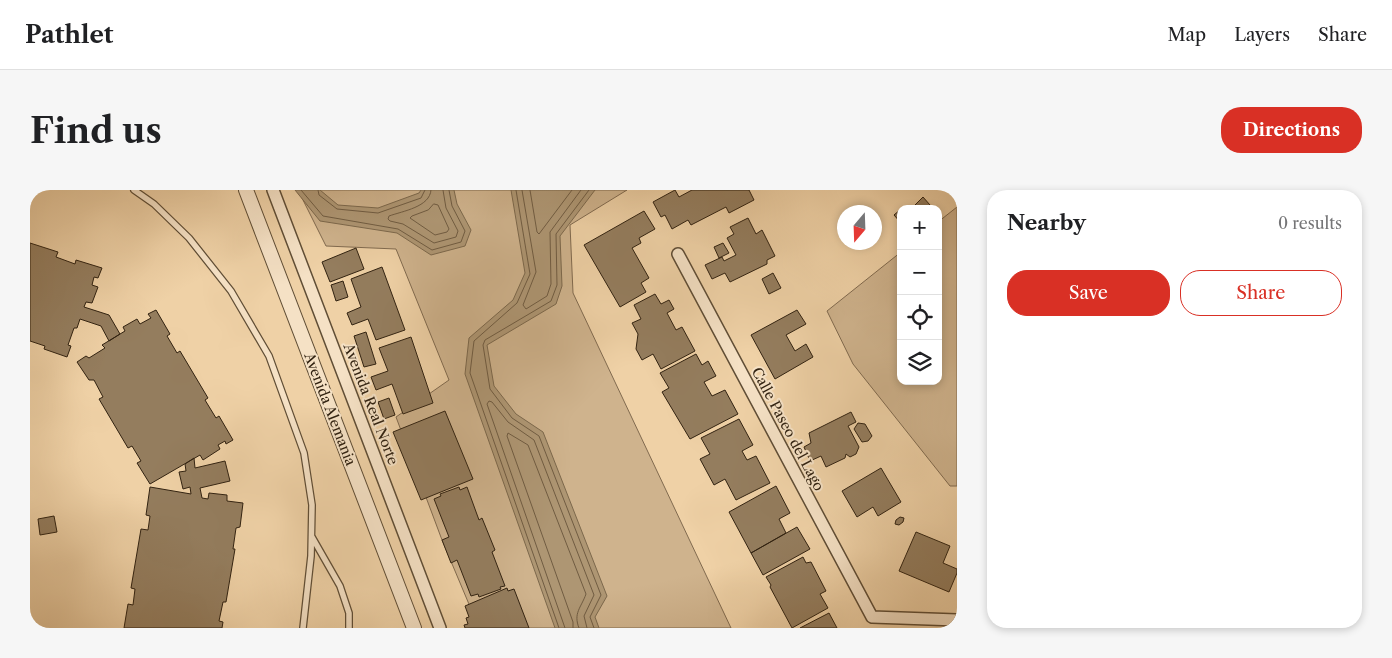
<!DOCTYPE html>
<meta charset="utf-8">
<style>
body{margin:0;font-family:"Libre Caslon Text",serif;background:#f6f6f6;color:#202124}
.controls{position:absolute;right:15px;top:15px;display:grid;overflow:hidden;border-radius:10px;box-shadow:0 2px 8px #0003}
.controls button{width:45px;height:45px;display:grid;place-items:center;padding:0;border:0;border-bottom:1px solid #e0e0e0;background:#fff;color:#202124;font:25px sans-serif}
.compass{position:absolute;left:807px;top:15px;width:45px;height:45px;border-radius:50%;background:#fff;box-shadow:0 2px 8px #0003;rotate:199deg}
.list{margin:0;padding:0;list-style:none}
h2{display:flex;justify-content:space-between;align-items:center;height:65px;margin:0;padding:0 20px;font-size:21px}
h2 small{font-size:16px;font-weight:400;color:#757577}
.actions{display:flex;gap:10px;padding:15px 20px}
.actions a{flex:1;padding:11px 0;border:1px solid #d93025;border-radius:20px;text-align:center;font-size:18px;color:#d93025}
.actions .main{background:#d93025;color:#fff}
.icon{flex:none;width:28px;height:28px;fill:none;stroke:currentColor;stroke-width:2;stroke-linecap:round;stroke-linejoin:round}
.map{position:relative;flex:none;width:927px;height:438px;overflow:hidden;border-radius:20px}
header{display:flex;align-items:center;gap:30px;box-sizing:border-box;height:70px;padding:0 25px;background:#fff;border-bottom:1px solid #e0e0e0}
header strong{font-size:24px}
nav{display:flex;gap:28px;margin-inline-start:auto;font-size:18px}
.intro{display:flex;align-items:center;justify-content:space-between;box-sizing:border-box;height:120px;padding:0 30px}
h1{margin:0;font-size:35px}
.button{padding:12px 22px;border-radius:20px;background:#d93025;color:#fff;font-size:18px;font-weight:700}
main{display:flex;gap:30px;padding:0 30px}
aside{flex:1;background:#fff;border-radius:20px;box-shadow:0 2px 8px #0003}
.map>svg:first-child{display:block}
.green{fill:#cfb38d;stroke:#806a4f}
.water{fill:#ae9673;stroke:#7c684c}
.lines{fill:none;stroke-linecap:round;stroke-linejoin:round}
.shore{stroke:#705c42;stroke-width:1}
.building{fill:#947d5e;stroke:#312211}
.service-casing{stroke:#604e36;stroke-width:8}
.minor-casing{stroke:#604e36;stroke-width:14}
.tertiary-casing{stroke:#604e36;stroke-width:16}
.service{stroke:#f5e1c5;stroke-width:5.5}
.minor{stroke:#f5e1c5;stroke-width:11}
.tertiary{stroke:#f5e1c5;stroke-width:14}
.labels{text-anchor:middle;dominant-baseline:central;stroke-width:4;stroke-linejoin:round;paint-order:stroke}
.street-label{font-size:14px;fill:#312211;stroke:#f5e1c5}
</style>
<header>
<strong>Pathlet</strong>
<nav><a>Map</a><a>Layers</a><a>Share</a></nav>
</header>
<div class="intro"><h1>Find us</h1><a class="button">Directions</a></div>
<main>
<div class="map">
<svg width="927" height="438" viewBox="0 0 927 438">
<rect width="100%" height="100%" fill="#efd1a6"/>
<filter id="stains"><feTurbulence type="fractalNoise" baseFrequency=".004" numOctaves="4"/><feColorMatrix values="0 0 0 0 .2 0 0 0 0 .09 0 0 0 0 .02 0 0 0 .5 -.17"/></filter>
<radialGradient id="worn" r=".72"><stop offset=".6" stop-color="#630" stop-opacity="0"/><stop offset="1" stop-color="#630" stop-opacity=".3"/></radialGradient>
<path class="green" d="M268,0H597L540,35L543,103L701,438H449L412,350L366,227L419,190L366,59L296,56Z
M927,17V296H920L823,174L797,121L871,62V191H908V32Z"/>
<path class="water" d="M265,0H290L308,15L348,18L389,3L391,0H424L427,14L441,40L435,56L401,65L367,43L290,31Z
M481,0H565L530,46L532,96L526,114L457,155L464,196L486,224L513,242L577,406L565,427L569,438H525L435,184L439,148L483,110L495,83Z"/>
<g class="lines">
<path class="shore" d="M271,0L293,26L368,39L402,60L431,52L435,41L422,16L419,0
M288,0L289,5L307,19L348,23L391,8L395,0
M401,0C400,17 373,21 359,26L358,29L360,31L373,34L404,53L426,47L428,41L416,18L413,0
M486,0L500,84L487,113L444,151L440,183L529,438
M492,0L506,82L493,115L496,119L517,106L521,94L520,42L551,0
M500,0L507,42L509,44L542,0
M559,0L526,44L527,95L521,111L455,150L453,155L460,199L482,228L509,246L571,405L560,427L564,438
M404,14L408,15L419,39L417,42L405,45L380,28L382,26L398,20Z
M535,438L457,214L459,211L462,212L478,232L504,250L564,405L554,426L557,438
M543,438V432L477,246L478,243L498,255L556,404C551,418 543,423 549,438"/>
</g>
<path class="building" d="M645,0L649,7L662,0H719L724,10L699,23L696,17L661,35L658,30L642,39L635,25L631,27L623,12Z
M893,7L900,15L896,19H881Z
M871,19V33L864,25Z
M614,21L625,39L609,48L611,53L602,58L619,88L611,93L616,102L590,117L554,55Z
M718,28L726,44L732,40L745,66L737,70V74L700,92L695,83L682,89L675,75L692,67L694,71L706,65L697,48L704,44L700,37Z
M0,53L28,62L26,67L45,74L46,70L72,78L68,88L64,87L62,95L68,97L62,113L56,112L54,117L79,125L90,144L79,151L71,136L50,129L47,138H44L38,155L41,156L37,167L14,159L15,156L0,151Z
M693,53L699,63L689,68L684,57Z
M326,58L334,79L300,92L292,72Z
M352,77L375,140L346,150L338,129L322,135L317,123L331,117L321,89Z
M743,83L751,98L739,104L732,89Z
M313,91L318,107L306,111L301,95Z
M625,104L631,114L639,110L644,119L637,123L646,140L652,137L665,161L631,179L623,164L612,170L606,159L608,144L602,133L611,129L604,115Z
M126,120L140,144L137,146L147,163L150,161L178,208L175,210L186,228L189,226L203,250L196,254L195,251L188,255L190,259L173,270L170,265L120,294L107,273L111,271L102,256L98,258L69,209L73,207L64,190H59L47,172L56,166L59,168L75,158L72,155L95,141L93,137L107,129L110,134L121,128L118,124Z
M767,120L776,134L756,145L765,161L776,154L783,167L745,189L721,145Z
M336,142L346,174L334,177L324,146Z
M381,147L403,213L373,224L362,194L346,200L341,187L358,181L349,158Z
M666,164L672,175L678,171L686,186L674,192L682,206L695,200L708,224L660,249L632,202L639,198L630,183Z
M359,208L365,225L354,229L348,212Z
M415,221L443,289L391,310L363,242Z
M821,222L826,232L818,236L829,257L826,264L820,267L816,264L815,268L796,277L791,266L780,271L774,257L781,253L779,243Z
M709,229L723,255L712,261L717,270L726,266L740,293L706,310L695,289L684,295L670,269L680,264L671,248Z
M828,233L835,234L842,246L838,251L832,252L824,239Z
M164,268L165,278L195,271L200,291L170,298L172,308L178,309L179,303L197,305V311L213,313L210,337L206,338L203,359H205L196,412H193L189,431L193,432L192,438H94L98,414L103,415L105,399L101,398L111,339L118,340L120,326L116,325L120,297L161,304L160,297L153,299L149,282L156,281L155,274Z
M851,278L871,312L848,326L843,317L827,327L812,301Z
M746,296L760,323L749,329L756,343L721,363L699,322Z
M429,297L430,300L437,297L449,330L452,328L465,360L462,362L475,396L470,397L471,399L449,407L448,404L441,406L427,370L421,373L412,350L419,347L404,309L411,306L410,304Z
M24,326L27,342L10,345L8,329Z
M870,327L874,328L873,332L869,335L865,334L866,330Z
M767,337L780,359L733,385L721,363Z
M886,342L920,356L913,373L927,379V383L919,402L869,381Z
M773,367L776,373L781,372L796,401L790,404L798,418L762,438L740,397L741,395L736,387Z
M477,398L478,401L484,399L499,438H435L434,435L438,434L436,428L439,427L435,416Z
M799,423L807,438H770Z"/>
<g class="lines">
<defs>
<path id="service" d="M104,0L124,14L159,48L201,101L239,166L274,263L282,315L281,366L273,438
M282,347L310,396L319,423V438"/>
<path id="minor" d="M243,0L410,438
M648,64L842,427
M842,427L927,430"/>
<path id="tertiary" d="M216,0L384,438"/>
</defs>
<use href="#service" class="service-casing"/>
<use href="#minor" class="minor-casing"/>
<use href="#tertiary" class="tertiary-casing"/>
<use href="#service" class="service"/>
<use href="#minor" class="minor"/>
<use href="#tertiary" class="tertiary"/>
</g>
<g class="labels">
<g class="street-label">
<text transform="translate(341 214) rotate(69)">Avenida Real Norte</text>
<text transform="translate(300 219) rotate(69)">Avenida Alemania</text>
<text transform="translate(758 239) rotate(62)">Calle Paseo del Lago</text>
</g>
</g>
<rect width="100%" height="100%" filter="url(#stains)"/>
<rect width="100%" height="100%" fill="url(#worn)"/>
</svg>
<div class="controls">
<button>+</button>
<button>−</button>
<button><svg class="icon" aria-label="locate" viewBox="0 0 24 24"><circle cx="12" cy="12" r="6"/><path d="M12 2v4M12 18v4M2 12h4M18 12h4"/></svg></button>
<button><svg class="icon" aria-label="layers" viewBox="0 0 24 24"><path d="M12 4l9 5-9 5-9-5zM3 14l9 5 9-5"/></svg></button>
</div>
<svg class="compass" viewBox="-18 -18 36 36"><path d="M0-13l5 13h-10z" fill="#e53935"/><path d="M0 13l5-13h-10z" fill="#757577"/></svg>
</div>
<aside>
<h2>Nearby<small>0 results</small></h2>
<ul class="list">
</ul>
<div class="actions"><a class="main">Save</a><a>Share</a></div>
</aside>
</main>
